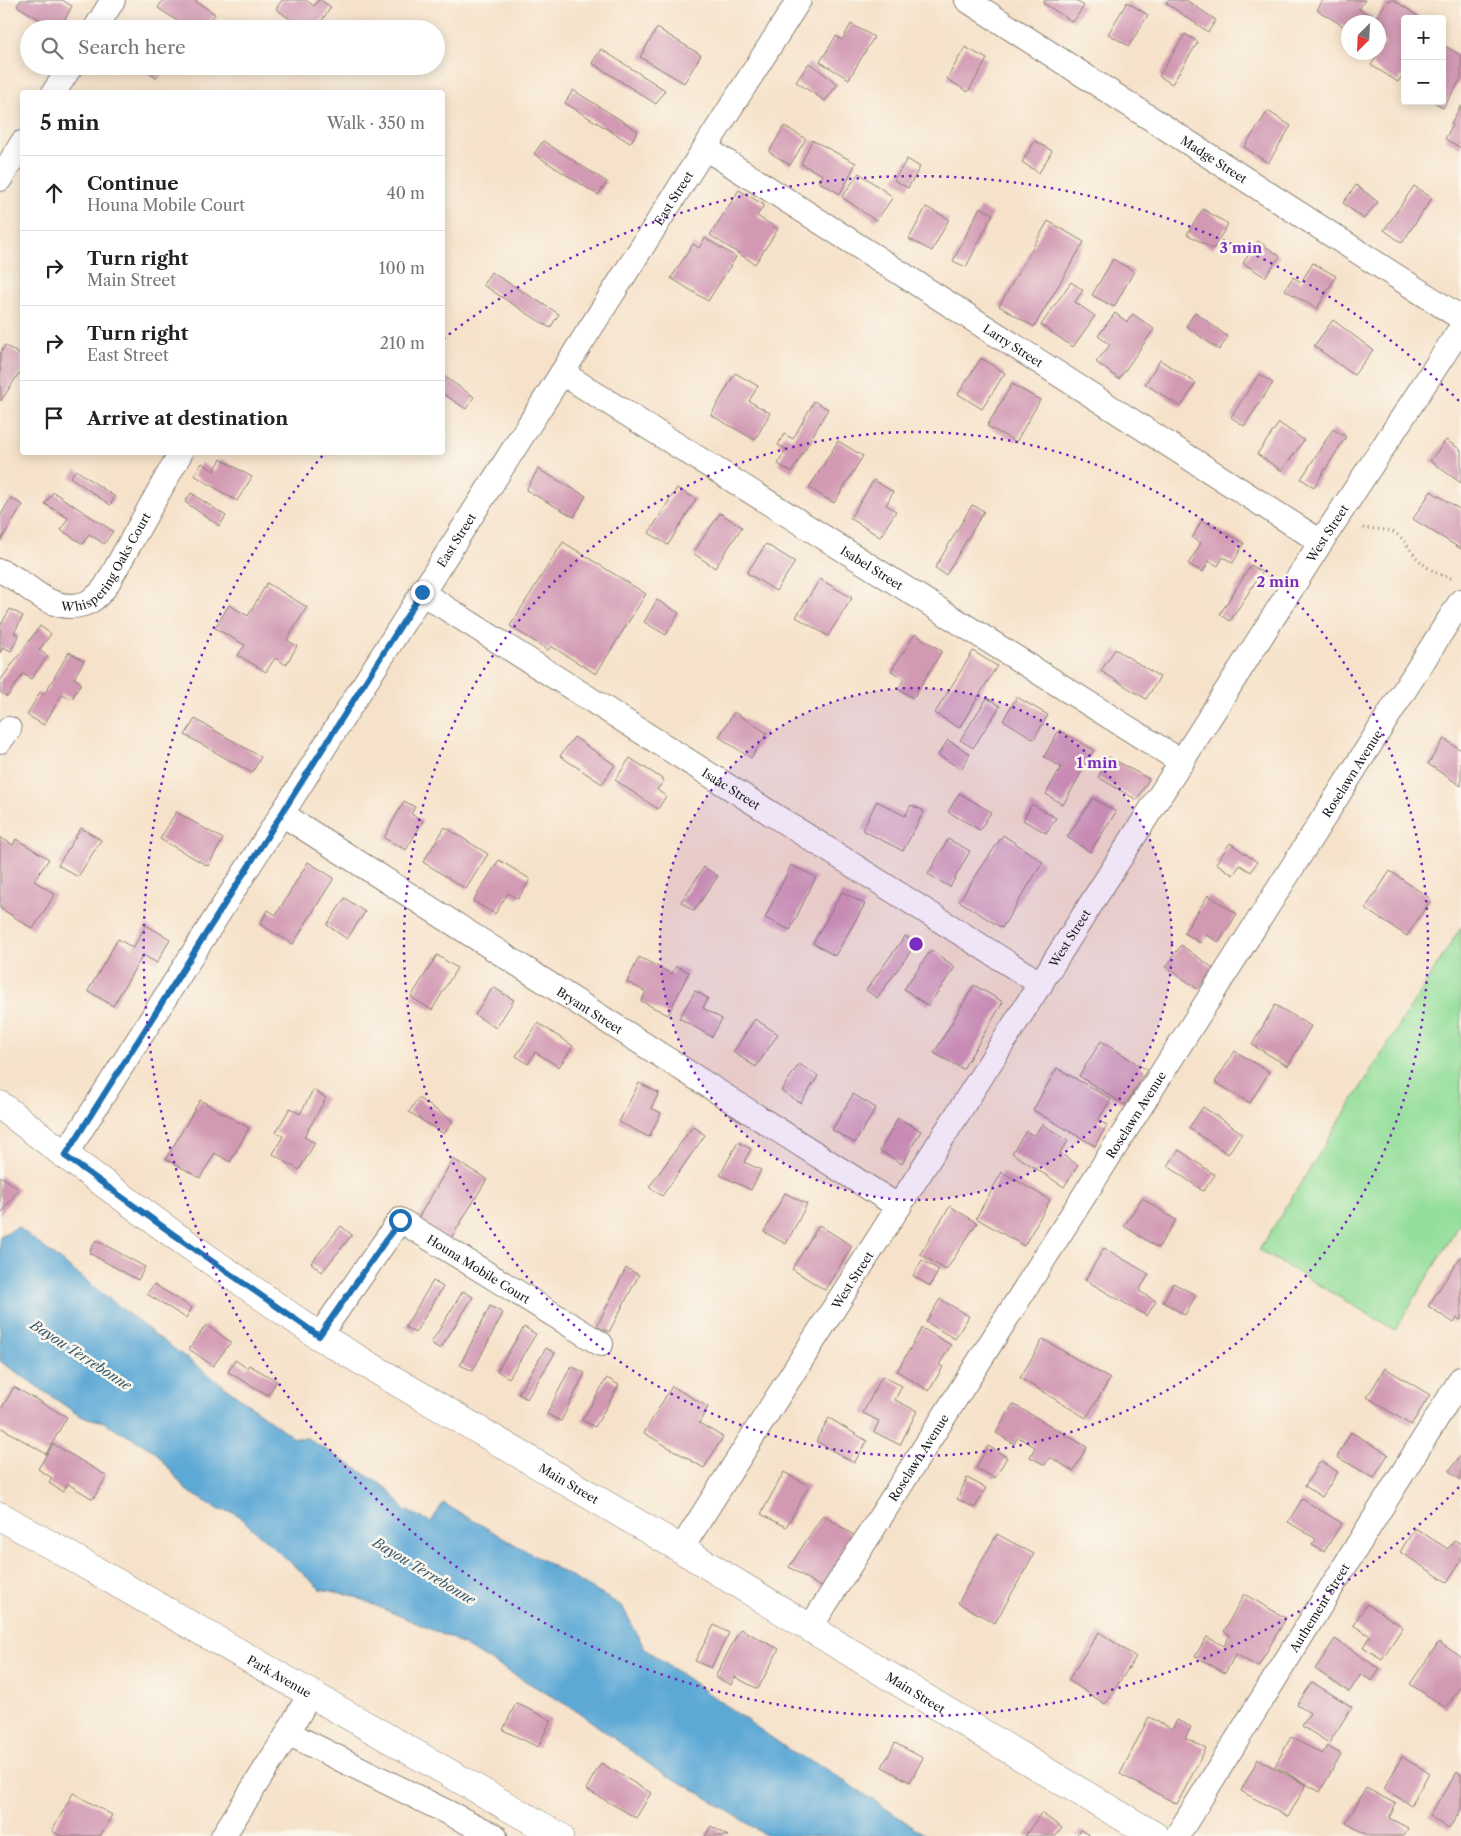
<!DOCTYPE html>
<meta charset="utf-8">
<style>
body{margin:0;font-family:"Libre Caslon Text",serif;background:#f6f6f6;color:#222}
.controls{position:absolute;right:15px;top:15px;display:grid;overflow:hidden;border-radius:5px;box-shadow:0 2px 12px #0003}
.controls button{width:45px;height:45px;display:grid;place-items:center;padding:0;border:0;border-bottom:1px solid #e0e0e0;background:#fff;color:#222;font:25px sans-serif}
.compass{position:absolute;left:1341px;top:15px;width:45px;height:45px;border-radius:50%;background:#fff;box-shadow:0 2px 12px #0003;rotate:204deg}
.stop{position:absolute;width:15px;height:15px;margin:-11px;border:4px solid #1f6fb2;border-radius:50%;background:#fff}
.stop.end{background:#1f6fb2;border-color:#fff;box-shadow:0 1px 5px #0008}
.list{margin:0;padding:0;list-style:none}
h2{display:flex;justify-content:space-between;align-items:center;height:65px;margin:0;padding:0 20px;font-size:21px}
h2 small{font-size:16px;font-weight:400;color:#767676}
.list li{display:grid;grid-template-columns:32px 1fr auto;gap:15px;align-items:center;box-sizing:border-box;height:75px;padding:0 20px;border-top:1px solid #e0e0e0}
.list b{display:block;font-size:19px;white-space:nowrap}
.list p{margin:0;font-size:16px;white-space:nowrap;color:#767676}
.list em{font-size:16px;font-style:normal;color:#767676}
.icon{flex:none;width:28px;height:28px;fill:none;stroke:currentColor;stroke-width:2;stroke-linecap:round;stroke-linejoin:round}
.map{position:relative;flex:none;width:1461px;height:1836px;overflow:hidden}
.search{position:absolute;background:#fff;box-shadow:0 2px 12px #0003;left:20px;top:20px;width:425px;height:55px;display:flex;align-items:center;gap:12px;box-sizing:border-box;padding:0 18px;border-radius:28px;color:#767676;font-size:19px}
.panel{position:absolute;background:#fff;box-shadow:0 2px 12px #0003;left:20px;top:90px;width:425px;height:365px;border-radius:5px}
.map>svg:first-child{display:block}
.green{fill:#93de9a;stroke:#587d5b}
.water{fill:#5da9d6;stroke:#3c6279}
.building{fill:#d299b3}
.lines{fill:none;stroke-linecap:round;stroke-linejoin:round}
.minor-casing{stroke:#897f73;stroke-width:26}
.major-casing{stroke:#897f73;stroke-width:29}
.path{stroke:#897f73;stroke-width:3;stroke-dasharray:1 4;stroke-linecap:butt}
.minor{stroke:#fff;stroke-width:24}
.major{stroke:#fff;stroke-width:28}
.route{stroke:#1f6fb2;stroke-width:6}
.ring{fill:none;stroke:#7b2cbf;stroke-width:2.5;stroke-dasharray:2.5 5}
.labels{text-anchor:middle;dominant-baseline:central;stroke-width:5;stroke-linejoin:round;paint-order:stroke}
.street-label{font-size:12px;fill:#1c1c1c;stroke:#fbf7ec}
.water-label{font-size:14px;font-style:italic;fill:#395b70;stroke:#fbf7ec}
.centre{fill:#7b2cbf;stroke:#fbf7ec;stroke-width:2.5}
.ring-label{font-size:15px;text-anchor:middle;font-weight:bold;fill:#7b2cbf;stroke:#fbf7ec;stroke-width:5;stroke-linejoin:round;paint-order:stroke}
</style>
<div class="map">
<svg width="1461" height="1836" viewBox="0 0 1461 1836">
<rect width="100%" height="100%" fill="#fbf7ec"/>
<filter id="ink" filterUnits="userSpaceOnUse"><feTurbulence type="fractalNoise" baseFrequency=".02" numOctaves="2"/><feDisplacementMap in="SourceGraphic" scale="10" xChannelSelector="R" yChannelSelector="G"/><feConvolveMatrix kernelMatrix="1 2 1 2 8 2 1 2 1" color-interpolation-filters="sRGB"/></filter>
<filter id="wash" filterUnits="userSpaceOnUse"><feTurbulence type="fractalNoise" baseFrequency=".0096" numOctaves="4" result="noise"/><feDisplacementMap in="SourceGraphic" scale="20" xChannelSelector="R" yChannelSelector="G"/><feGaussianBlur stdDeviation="1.12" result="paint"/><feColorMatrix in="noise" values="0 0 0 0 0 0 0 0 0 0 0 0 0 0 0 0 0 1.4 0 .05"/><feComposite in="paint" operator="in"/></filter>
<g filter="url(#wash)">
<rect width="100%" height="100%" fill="#f6e2ca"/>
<path class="green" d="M1461,927V1222L1395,1330L1259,1250Z"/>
<path class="water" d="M18,1227L154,1334L294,1438H307L387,1488L405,1510L431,1522L443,1503L622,1606L645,1649L795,1754L822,1766L927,1836H767L695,1790L657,1770L577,1711L451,1638L351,1595L320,1589L235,1513L220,1510L186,1490L156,1452L104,1422L80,1416L0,1361V1236Z"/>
<g id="blocks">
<path class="building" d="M21,0H62L72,6L60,29H56L17,6Z
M163,0H194L215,14L205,29H190L158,8Z
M282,0H306L314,6L318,0H321L331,7L316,29H304L276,9Z
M1045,0H1075L1084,6L1073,22L1043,3Z
M1168,0H1186L1216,20L1208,32L1166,3Z
M1323,0H1365L1359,9L1372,17L1368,22H1348V29L1317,10Z
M1388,0H1394L1422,19H1405V72L1398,82L1371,65L1386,42L1378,37V22H1373Z
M1127,2L1148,15L1129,46L1108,34Z
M851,24L874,37L849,79L820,62L836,36L842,40Z
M657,28L701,55L684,83L640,57Z
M1185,34L1198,42L1172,84L1159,76Z
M1442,44L1461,56V79L1443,108L1433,101H1442Z
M965,47L987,59L968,92L947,79Z
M601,49L665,90L656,104L592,63Z
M809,63L838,84L825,101L796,82Z
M137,66H164L156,78Z
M573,90L638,131L630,143L565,103Z
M1461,106V148L1445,139L1453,124L1451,123Z
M1268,111L1291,126L1268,163L1244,147Z
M784,126L806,139L790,165L769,152Z
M812,140L856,163L840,194L819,182L823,175L801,164Z
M543,141L607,182L598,195L534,154Z
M1035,141L1052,151L1039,173L1022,162Z
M907,159L920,167L908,188L894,180Z
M859,173L893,197L876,221L842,197Z
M1356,185L1378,202L1364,219L1343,203Z
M1414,186L1432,198L1402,243L1384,230Z
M739,190L764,205L757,216L778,229L755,264L710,235Z
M926,207L949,219L932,251L909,239Z
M980,207L993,214L966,267L953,261Z
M1203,209L1228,224L1213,249L1187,234Z
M1048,221L1084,242L1034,327L999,306Z
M705,238L736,257L708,301L671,278L693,244L699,248Z
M1258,241L1280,256L1265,277L1243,263Z
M1113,259L1134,271L1114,307L1092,295Z
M1313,263L1336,276L1317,309L1285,290L1293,277L1301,282Z
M491,272L559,314L550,328L483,285Z
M1071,282L1083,290L1075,302L1095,316L1073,347L1041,325Z
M1195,312L1228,337L1219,350L1186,326Z
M1115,313L1127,322L1133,314L1154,329L1119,379L1096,362L1110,345L1098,336Z
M1333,320L1373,350L1354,375L1314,346Z
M5,345L22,356V376L19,373L1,401L0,354Z
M981,358L1005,373L982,409L958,394Z
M1160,360L1196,383L1181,407L1145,384Z
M735,373L758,386L749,401L770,413L755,440L711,415Z
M1259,374L1273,383L1244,426L1231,417Z
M442,375L474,397L466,409L442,393Z
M1012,384L1040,400L1016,442L987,426Z
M814,401L828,409L792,472L778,464L786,449L778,445L784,434L793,439Z
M1279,423L1304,440L1282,471L1257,454Z
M1333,429L1346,437L1314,487L1301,479Z
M1446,440L1461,450V483L1430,461Z
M838,441L863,456L834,503L809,488Z
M221,459L252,477L237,501L194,475L202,463L214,471Z
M538,469L586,496L574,517L526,490Z
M76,470L115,497L110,505L70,477Z
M874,480L893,492L886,505L896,511L880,537L850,518Z
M677,488L696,499L668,545L649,533Z
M1431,491L1461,510V549L1413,519Z
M53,492L113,531L104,544L89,534L83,544L61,530L68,518L45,504Z
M191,493L226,516L219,526L185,502Z
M11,498L23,505L0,541V516Z
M972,505L984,511L946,575L935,568Z
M720,513L742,527L715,568L693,553Z
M1202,520L1244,543L1233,563L1223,557L1218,566L1209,561L1203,572L1188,564L1201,543L1192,538Z
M563,542L646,594L596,674L551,646L548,650L510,626Z
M766,544L795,562L776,591L747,573Z
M1251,565L1262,572L1230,621L1220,614Z
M820,579L852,598L828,636L796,617Z
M267,583L307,607L287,640L297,646L286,665L275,658L266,672L238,655L245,645L215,628L229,605L248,616Z
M657,600L679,613L666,635L644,622Z
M10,609L23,616L14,633L19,635L11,651L3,647L0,653V626Z
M40,626L51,634L39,650L48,656L31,679L23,674L7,697L0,692V681Z
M915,634L942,651L913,698L898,689L904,679L891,671Z
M1115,649L1160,677L1146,699L1101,671Z
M973,651L997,666L959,728L935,713Z
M69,652L84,661L74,678L81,683L72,699L62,694L44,725L27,715L40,692L44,695Z
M1017,697L1048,715L1034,739L1003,720Z
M987,698L1000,706L973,748L960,740Z
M734,712L767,733L751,758L719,737Z
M195,719L261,757L252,773L185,735Z
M1059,730L1094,750L1063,805L1046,794L1061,767L1044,757Z
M574,737L615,765L602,784L560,756Z
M1444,739L1461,750V786L1428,764Z
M948,740L970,754L961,769L938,755Z
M1109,757L1149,779L1137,800L1098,777Z
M630,758L664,780L657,790L666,796L658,809L615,780Z
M959,793L991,812L980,830L948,812Z
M1093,798L1116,812L1090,852L1067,837Z
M404,801L415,807L411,814L423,821L406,850L384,838Z
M877,801L905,816L911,805L924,811L903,851L862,830Z
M1032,804L1056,818L1046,833L1023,820Z
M176,812L223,839L208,866L160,839Z
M445,827L488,854L466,889L423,862Z
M81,828L101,840L78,877L58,865Z
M1003,835L1043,862L1002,928L959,901Z
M0,837L13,845L16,839L49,859L34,881L55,894L33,929L0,908Z
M948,839L970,851L950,887L928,874Z
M1230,843L1257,862L1251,872L1240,865L1233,875L1216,863Z
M499,860L530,879L518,899L508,893L495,914L473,901Z
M308,862L334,878L293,944L260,924L268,910L276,915Z
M791,865L816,877L790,930L765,918Z
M704,867L718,876L694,911L681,902Z
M1390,871L1431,899L1407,936L1365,909Z
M842,892L865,904L835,956L813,943Z
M1208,895L1237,914L1219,942L1206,935L1201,943L1184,933Z
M345,898L365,912L347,939L327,925Z
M146,925L170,939L157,963L143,955L113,1006L88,991L118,939L133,948Z
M905,936L916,944L877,998L866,990Z
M1181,945L1213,968L1198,989L1166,967Z
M931,950L955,967L928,1006L904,989Z
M437,955L457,968L432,1010L411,997Z
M639,957L672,974L676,966L689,972L668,1015L641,1001L646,992L627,982Z
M974,985L1003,1002L963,1069L934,1053Z
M493,987L514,1000L496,1028L475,1015Z
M695,991L708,998L703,1008L722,1019L712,1037L679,1018Z
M1275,1005L1311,1026L1288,1066L1252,1045Z
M755,1019L778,1034L756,1067L733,1052Z
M538,1023L573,1046L559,1067L535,1052L528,1064L516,1056Z
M1101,1041L1147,1070L1125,1105L1079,1076Z
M1235,1051L1269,1072L1250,1103L1215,1082Z
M799,1064L818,1076L801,1103L781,1091Z
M1057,1068L1111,1099L1098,1120L1107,1125L1095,1146L1033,1110Z
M639,1083L659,1093L651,1108L661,1113L649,1137L619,1122Z
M313,1090L326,1098L304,1137L315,1143L299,1170L273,1154L283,1136L276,1132L290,1108L300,1114Z
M853,1094L876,1108L855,1143L832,1130Z
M418,1098L453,1121L444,1134L409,1112Z
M200,1100L249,1128L230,1162L215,1153L200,1178L166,1159Z
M1203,1107L1242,1133L1228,1154L1189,1128Z
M898,1118L921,1131L902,1164L880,1151Z
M1042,1124L1068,1141L1060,1153L1078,1165L1064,1187L1012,1153L1026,1131L1034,1136Z
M693,1126L705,1135L662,1196L649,1187Z
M738,1142L751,1149L744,1162L761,1170L751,1190L720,1175Z
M1179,1150L1215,1175L1203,1191L1168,1166Z
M453,1159L487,1179L450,1240L417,1220Z
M1002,1172L1050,1200L1024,1246L976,1218Z
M0,1176L19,1189L0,1215Z
M785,1193L807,1204L786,1244L764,1232Z
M1142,1198L1176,1220L1158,1248L1124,1226Z
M950,1206L977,1223L946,1270L920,1254Z
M819,1225L852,1246L825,1290L792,1269Z
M341,1226L352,1235L322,1272L311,1263Z
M96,1240L145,1267L138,1280L89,1253Z
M1104,1248L1149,1274L1139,1291L1156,1301L1147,1316L1085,1280Z
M1461,1256V1320L1457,1318L1454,1323L1428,1306Z
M922,1260L939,1270L930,1286L913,1276Z
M626,1268L639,1275L609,1332L597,1326Z
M433,1281L443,1287L415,1333L405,1327Z
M1173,1283L1196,1295L1185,1315L1163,1302Z
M154,1284L192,1308L186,1318L147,1294Z
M463,1291L473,1297L440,1349L431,1343Z
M940,1299L969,1316L955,1339L926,1322Z
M490,1306L503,1313L473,1371L460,1365Z
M206,1325L231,1342L213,1366L189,1349Z
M524,1327L536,1334L509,1378L497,1371Z
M922,1328L951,1345L939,1365L943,1367L929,1391L897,1371Z
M1043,1339L1110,1379L1086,1418L1020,1378Z
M546,1348L555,1353L527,1399L518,1394Z
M235,1360L247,1368L249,1365L277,1381L268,1395L228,1372Z
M571,1366L585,1373L561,1421L547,1414Z
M1385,1368L1430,1395L1411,1425L1367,1397Z
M882,1376L902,1386L895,1400L917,1411L900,1445L874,1432L879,1421L863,1413Z
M607,1378L619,1385L595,1427L582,1420Z
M672,1386L708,1407L699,1423L723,1437L704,1468L644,1433Z
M14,1387L67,1417L46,1454L0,1427V1411Z
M1013,1404L1087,1447L1073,1471L1050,1457L1045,1465L1030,1457L1035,1447L1018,1437L1014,1444L996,1433Z
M829,1418L867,1441L854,1463L816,1441Z
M1351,1432L1388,1454L1374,1478L1337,1457Z
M53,1444L107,1476L93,1499L68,1484L63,1492L49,1483L52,1478L38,1469Z
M988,1446L1007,1457L995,1478L976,1468Z
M1461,1455V1480L1449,1471Z
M1320,1461L1338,1472L1322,1497L1305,1486Z
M784,1472L809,1486L786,1527L761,1514Z
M967,1478L986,1488L975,1508L957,1499Z
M1302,1499L1342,1523L1324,1552L1312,1545L1316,1539L1288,1522Z
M823,1515L855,1536L822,1588L789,1567Z
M1415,1528L1448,1549L1454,1540L1461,1544V1561L1447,1582L1400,1552Z
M997,1534L1034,1554L995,1623L958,1603Z
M1244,1594L1286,1618L1258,1667L1236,1654L1225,1673L1195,1656L1207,1637L1224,1646L1230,1635L1224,1631Z
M1367,1604L1403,1627L1382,1659L1363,1647L1370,1636L1353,1625Z
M714,1625L729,1633L711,1668L695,1661Z
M740,1629L779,1649L758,1689L735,1677L731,1685L715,1677Z
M1099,1632L1136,1657L1105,1704L1068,1680Z
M1335,1639L1380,1669L1372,1681L1361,1674L1349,1692L1315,1669Z
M1439,1642L1461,1657V1686L1446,1708L1410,1684Z
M1312,1682L1352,1707L1329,1743L1302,1726L1310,1713L1297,1705Z
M516,1703L551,1720L538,1747L503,1730Z
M1149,1717L1172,1729L1177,1720L1191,1727L1185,1738L1206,1748L1177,1804L1120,1774Z
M1291,1737L1322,1754L1327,1746L1341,1754L1320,1792L1275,1766Z
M895,1743L923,1758L910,1782L882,1767Z
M1402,1757L1429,1773L1411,1805L1384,1789Z
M1258,1759L1306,1785L1288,1817L1241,1791Z
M601,1763L651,1793L636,1818L586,1789Z
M1457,1772L1461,1774V1809L1449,1829L1429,1816Z
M1366,1788L1396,1804L1389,1818L1408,1828L1404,1836H1369L1346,1823Z
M73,1793L112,1815L100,1836H61L52,1831Z
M1041,1813L1062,1828L1056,1836H1025Z
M711,1826L728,1836H705Z
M1080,1830L1091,1836H1076Z"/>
</g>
</g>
<g filter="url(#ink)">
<use href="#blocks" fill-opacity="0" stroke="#897f73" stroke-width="1"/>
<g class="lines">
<defs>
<g id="minor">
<path id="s1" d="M967,0L1461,318"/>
<path d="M95,29L113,0"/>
<path d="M54,92L71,66"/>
<path id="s2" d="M705,148L1321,542"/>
<path d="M0,179L22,143"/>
<path id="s3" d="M562,373L1182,762"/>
<path id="s4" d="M0,571C26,580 40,605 70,606C87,606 96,599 106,586L181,452"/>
<path id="s5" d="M422,593L1041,984"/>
<path d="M0,741L9,729"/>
<path id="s6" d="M282,814L899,1207"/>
<path id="s7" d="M65,1155L799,0"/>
<path id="s8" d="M319,1336L400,1220L601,1344"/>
<path id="s9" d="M681,1549L1321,542L1461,328"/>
<path id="s10" d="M810,1628L1461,601"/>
<path d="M288,1733L495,1836"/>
<path d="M223,1836L285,1738L310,1694"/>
<path id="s11" d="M1177,1836L1461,1379"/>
</g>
<g id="major">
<path id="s12" d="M0,1105L65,1155L173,1234L319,1336L681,1549L1020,1756L1155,1836"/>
<path id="s13" d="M0,1516L559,1836"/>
</g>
</defs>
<use href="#minor" class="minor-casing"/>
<use href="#major" class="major-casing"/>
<path class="path" d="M1363,528C1371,529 1382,529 1390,531C1405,536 1409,551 1420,561C1429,570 1441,576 1454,579"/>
<use href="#minor" class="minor"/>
<use href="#major" class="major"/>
</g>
</g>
<g class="lines" filter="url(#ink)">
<path class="route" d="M400,1220L319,1336L173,1234L65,1156L422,592"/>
</g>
<circle cx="916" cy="944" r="256" fill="#7b2cbf" fill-opacity=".12"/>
<g class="ring">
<circle cx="916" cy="944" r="256"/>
<circle cx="916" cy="944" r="512"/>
<path d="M1459 1487A768 768 0 0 1 323 455M443 339A768 768 0 0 1 1459 401"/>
</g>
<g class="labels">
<g class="street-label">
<text stroke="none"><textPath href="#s1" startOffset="294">Madge Street</textPath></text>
<text stroke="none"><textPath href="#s7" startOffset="1134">East Street</textPath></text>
<text stroke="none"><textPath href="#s2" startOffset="366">Larry Street</textPath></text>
<text stroke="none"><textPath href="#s9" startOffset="1204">West Street</textPath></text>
<text stroke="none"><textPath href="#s7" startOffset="729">East Street</textPath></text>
<text stroke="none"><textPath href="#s4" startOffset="138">Whispering Oaks Court</textPath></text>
<text stroke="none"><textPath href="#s3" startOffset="366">Isabel Street</textPath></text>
<text stroke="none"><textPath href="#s10" startOffset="1012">Roselawn Avenue</textPath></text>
<text stroke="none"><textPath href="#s5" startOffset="366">Isaac Street</textPath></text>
<text stroke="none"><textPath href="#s9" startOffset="724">West Street</textPath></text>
<text stroke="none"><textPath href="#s6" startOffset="365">Bryant Street</textPath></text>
<text stroke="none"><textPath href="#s10" startOffset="608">Roselawn Avenue</textPath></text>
<text stroke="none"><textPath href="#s8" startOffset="234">Houna Mobile Court</textPath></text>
<text stroke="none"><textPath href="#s9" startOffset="319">West Street</textPath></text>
<text stroke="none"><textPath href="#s10" startOffset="202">Roselawn Avenue</textPath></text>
<text stroke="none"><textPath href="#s12" startOffset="684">Main Street</textPath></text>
<text stroke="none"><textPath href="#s11" startOffset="269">Authement Street</textPath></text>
<text stroke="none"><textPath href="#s13" startOffset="322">Park Avenue</textPath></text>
<text stroke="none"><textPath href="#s12" startOffset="1089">Main Street</textPath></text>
</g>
<g class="water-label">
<text transform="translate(81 1355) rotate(33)">Bayou Terrebonne</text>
<text transform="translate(424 1571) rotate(31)">Bayou Terrebonne</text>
</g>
</g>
<circle cx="916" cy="944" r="8" class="centre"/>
<g class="ring-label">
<text x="1241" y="253">3 min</text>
<text x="1278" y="587">2 min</text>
<text x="1097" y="768">1 min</text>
</g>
</svg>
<div class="controls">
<button>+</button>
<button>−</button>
</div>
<svg class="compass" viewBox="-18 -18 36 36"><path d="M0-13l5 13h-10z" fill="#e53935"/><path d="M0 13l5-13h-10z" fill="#767676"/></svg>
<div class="stop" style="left:400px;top:1220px"></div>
<div class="stop end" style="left:422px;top:592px"></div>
<div class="search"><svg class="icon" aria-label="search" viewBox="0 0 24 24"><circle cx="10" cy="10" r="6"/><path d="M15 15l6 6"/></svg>Search here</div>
<section class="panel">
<h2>5 min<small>Walk · 350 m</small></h2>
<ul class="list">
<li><svg class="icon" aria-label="ahead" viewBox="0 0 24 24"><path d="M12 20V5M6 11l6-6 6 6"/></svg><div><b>Continue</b><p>Houna Mobile Court</p></div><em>40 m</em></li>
<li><svg class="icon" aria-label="right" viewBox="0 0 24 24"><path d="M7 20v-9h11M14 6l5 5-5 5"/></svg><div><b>Turn right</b><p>Main Street</p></div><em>100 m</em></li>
<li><svg class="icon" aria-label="right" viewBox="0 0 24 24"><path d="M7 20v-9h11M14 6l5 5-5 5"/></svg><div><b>Turn right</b><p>East Street</p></div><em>210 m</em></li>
<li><svg class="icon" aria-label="arrive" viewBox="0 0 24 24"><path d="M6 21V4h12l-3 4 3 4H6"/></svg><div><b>Arrive at destination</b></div></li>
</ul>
</section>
</div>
